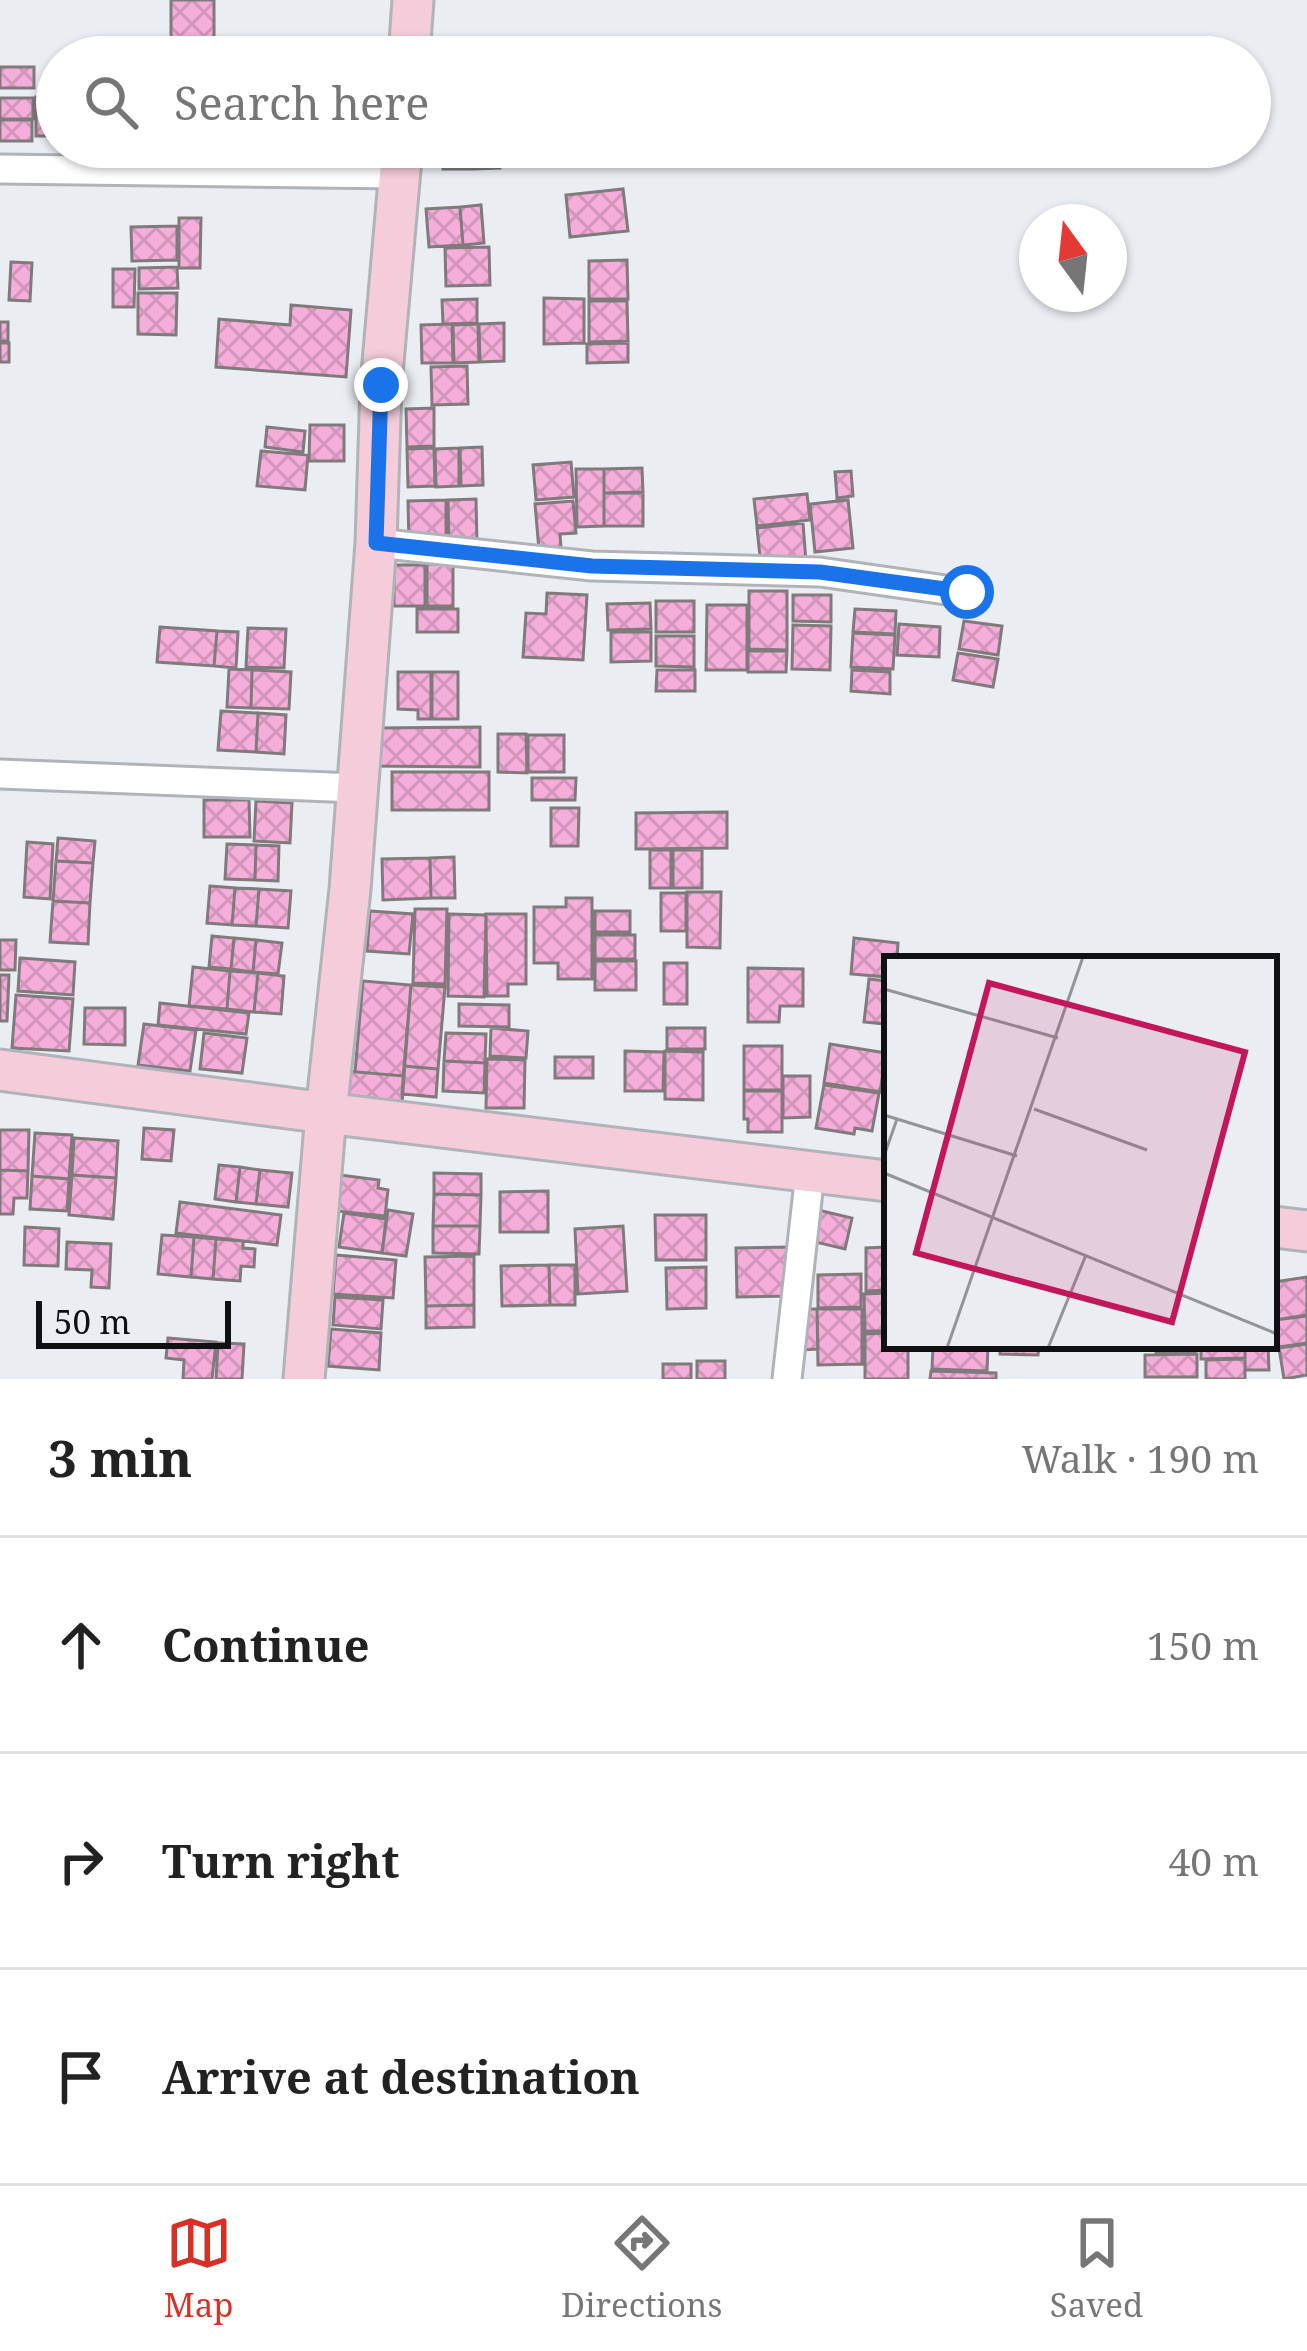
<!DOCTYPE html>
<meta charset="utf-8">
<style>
body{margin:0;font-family:"Noto Serif",serif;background:#f2f2f2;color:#222}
.compass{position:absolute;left:1019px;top:204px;width:108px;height:108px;border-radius:50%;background:#fff;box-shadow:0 3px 9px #0004;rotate:345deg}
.scale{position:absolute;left:36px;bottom:30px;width:195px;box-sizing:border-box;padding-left:12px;border:6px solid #0f1012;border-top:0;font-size:33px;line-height:42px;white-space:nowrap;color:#0f1012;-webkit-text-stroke:9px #eaedf2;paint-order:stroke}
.stop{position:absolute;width:36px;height:36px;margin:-27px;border:9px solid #1a73e8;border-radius:50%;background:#fff}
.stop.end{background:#1a73e8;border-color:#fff;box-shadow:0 3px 12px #0008}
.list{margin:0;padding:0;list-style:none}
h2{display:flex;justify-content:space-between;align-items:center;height:156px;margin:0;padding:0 48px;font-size:51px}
h2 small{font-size:39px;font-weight:400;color:#767676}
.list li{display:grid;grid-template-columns:78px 1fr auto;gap:36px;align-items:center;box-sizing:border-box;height:216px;padding:0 48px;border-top:3px solid #e0e0e0}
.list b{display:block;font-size:45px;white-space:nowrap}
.list em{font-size:39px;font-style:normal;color:#767676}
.icon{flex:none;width:66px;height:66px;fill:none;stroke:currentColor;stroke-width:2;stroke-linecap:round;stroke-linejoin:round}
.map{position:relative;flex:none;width:1307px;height:1379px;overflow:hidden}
.search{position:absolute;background:#fff;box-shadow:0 3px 9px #0004;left:36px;right:36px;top:36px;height:132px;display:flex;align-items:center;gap:30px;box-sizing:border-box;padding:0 42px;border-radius:66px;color:#767676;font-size:45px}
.sheet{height:804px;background:#fff}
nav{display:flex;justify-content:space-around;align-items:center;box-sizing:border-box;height:168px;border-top:3px solid #e0e0e0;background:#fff;font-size:33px;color:#767676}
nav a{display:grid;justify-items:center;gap:6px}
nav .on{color:#d93025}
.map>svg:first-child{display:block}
.building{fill:url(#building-cross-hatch);stroke:#807a7d;stroke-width:3}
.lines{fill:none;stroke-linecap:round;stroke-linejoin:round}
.street-casing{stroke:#b0b3b8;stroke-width:33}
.secondary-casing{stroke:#b0b3b8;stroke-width:45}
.street{stroke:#fff;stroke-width:27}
.secondary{stroke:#f5ccd9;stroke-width:39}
.route{stroke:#1a73e8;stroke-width:15}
.inset-road{fill:none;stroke:#929598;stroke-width:3}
.view{fill:#c2185b;fill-opacity:0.15;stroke:#c2185b;stroke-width:6}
.inset-edge{fill:none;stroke:#0f1012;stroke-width:6}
</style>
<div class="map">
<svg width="1307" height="1379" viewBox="0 0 1307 1379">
<defs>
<pattern id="building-cross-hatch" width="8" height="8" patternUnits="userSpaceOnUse" patternTransform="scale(3)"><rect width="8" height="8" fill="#f5aed9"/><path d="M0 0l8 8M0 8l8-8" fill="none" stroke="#d195b9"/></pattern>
</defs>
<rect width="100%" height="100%" fill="#eaedf2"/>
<path class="building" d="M171,0H214V56L171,55Z
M0,67H34V88H0Z
M36,97L48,98V136H36Z
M0,98H33V119H0Z
M0,120H32V141H0Z
M293,147H370V159L293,156Z
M443,147H472L473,169H443Z
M475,147H499L500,168L475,169Z
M623,189L628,231L570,237L566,195Z
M481,205L484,243L463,245L460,207Z
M460,207L463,245L429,247L426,209Z
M179,218H201L200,268H179Z
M177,226V260L132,261L131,227Z
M489,247L490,285L446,286L445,248Z
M627,260L628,299H589V261Z
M11,262L32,263L30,301L9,300Z
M177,267L178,288L139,289V268Z
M113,269H135L134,307H113Z
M138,293H177L176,335L138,334Z
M544,298L584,299V343L544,344Z
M477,299V323L443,324L442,300Z
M589,301H627L628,341L589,342Z
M291,305L351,310L346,377L216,367L219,319L290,325Z
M0,322H8V341H0Z
M504,323V361L480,362L479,324Z
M452,324L453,363H422L421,325Z
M478,324L479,362L454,363L453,325Z
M0,343H9V362H0Z
M628,343V362L587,363V344Z
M467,366L468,404L432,405L431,367Z
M434,408V446L407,447L406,409Z
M310,425H344V461H309Z
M267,427L305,431L303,452L265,447Z
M482,447L483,485L461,486L460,448Z
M434,448L435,486L408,487L407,449Z
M459,448V486L436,487L435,449Z
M261,451L308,455L305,490L257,486Z
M571,462L574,497L536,500L533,465Z
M642,468L643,492L604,493V469Z
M576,469H604V526L577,527Z
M851,471L853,496L837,498L835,472Z
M604,493H643V526H604Z
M807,494L810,520L757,526L754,499Z
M476,499L477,542L449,543L448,500Z
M446,500V542L409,543L408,501Z
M848,500L853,548L815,552L810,504Z
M573,501L576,533L560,534L561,548L539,550L535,504Z
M803,523L806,562L761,566L757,528Z
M427,564H453V606H427Z
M394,565H425V606H394Z
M749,591H787V650L749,649Z
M547,593L587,595L583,660L523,657L526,613L546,614Z
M793,595H831V622L793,621Z
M656,601H694V632H656Z
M650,603L651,629L608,630L607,604Z
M707,605H747V670H706Z
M417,609H458V632H417Z
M855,609L896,611L895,634L853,632Z
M964,621L1002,626L998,655L959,649Z
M899,624L940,627L939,657L897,655Z
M793,625L831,626L830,670L792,669Z
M160,627L217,631L214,666L157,662Z
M248,628L286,629L284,668L246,667Z
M217,631L238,632L236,668L214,666Z
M611,632H651V661L611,662Z
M853,633L895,635L893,669L851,667Z
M656,636H694V667L656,666Z
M748,651H787L786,672H748Z
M958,653L998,659L993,687L953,680Z
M229,669L252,670L251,708L227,707Z
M252,670L291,672L289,709L251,708Z
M657,670H695V691H656Z
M852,670L890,672V694L851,691Z
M398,672H431V719H418V710L398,709Z
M432,672H458V719H432Z
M221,711L258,713L256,752L218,750Z
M258,713L286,715L284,754L256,752Z
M480,727V767L371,766L378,728Z
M498,734H526L527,773L498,772Z
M528,735H564V772H528Z
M392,772H489V810H392Z
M532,778H576L575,800H532Z
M204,800H249L250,837H204Z
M256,801L292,803L290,843L254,841Z
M551,808H579L578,846H551Z
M727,812V848L636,849V813Z
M58,838L95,841L93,863L56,861Z
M27,842L53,844L50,899L24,897Z
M227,844L256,845L255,880L225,879Z
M256,845L279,846L278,881L255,880Z
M650,850H671V888H650Z
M673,850H702V888H673Z
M454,857L455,898H431L430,858Z
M430,858L431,898L383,900L382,859Z
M56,861L93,863L90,903L53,901Z
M210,886L235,888L232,925L207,923Z
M235,888L259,889L256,926L232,925Z
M259,889L291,891L288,928L256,926Z
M687,892H721L720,948L687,947Z
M661,893H686V931H661Z
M566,898H592V979H558V963H534V907H566Z
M53,901L90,903L88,944L50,942Z
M415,909H447L445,984L413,983Z
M370,911L413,914L409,954L367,951Z
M595,911H630V932H595Z
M449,914L486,915L484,997L448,996Z
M486,914H526V984H508V996H487Z
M595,935H635V959H595Z
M212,936L234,938L231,969L209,967Z
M234,938L256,940L253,972L231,969Z
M854,938L898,943L897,959H887V977L851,974Z
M0,940H16L15,970H0Z
M256,940L282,943L278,974L253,972Z
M20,958L75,962L73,995L18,991Z
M595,961H636V990H595Z
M664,963H687V1004H664Z
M193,967L230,971L227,1009L189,1006Z
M748,968L803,969V1006H780L779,1022H748Z
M230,971L258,973L254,1012L227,1009Z
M258,973L284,976L281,1014L254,1012Z
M0,975H9L7,1021H0Z
M869,979L887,981L885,1024L864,1022Z
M363,981L411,985L404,1076L355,1072Z
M411,985L445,987L438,1069L404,1066Z
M16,995L73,999L69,1051L12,1048Z
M160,1003L249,1013L246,1034L158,1025Z
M459,1004L509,1005V1027L459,1026Z
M85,1008H125V1045L84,1044Z
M144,1024L196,1030L190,1071L138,1065Z
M491,1028L528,1031L526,1058L490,1056Z
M667,1028H705V1049H667Z
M204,1033L247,1038L242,1073L200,1069Z
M446,1033L486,1034L485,1063L444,1061Z
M830,1044L886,1053L880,1092L824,1083Z
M744,1046H782V1090H744Z
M625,1051L664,1052L663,1091H625Z
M665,1051L703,1052V1100L665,1099Z
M555,1057H593V1078H555Z
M487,1059L525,1060L524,1108H486Z
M444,1061L485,1063L484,1093L443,1091Z
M404,1066L438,1069L436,1097L402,1094Z
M346,1071L404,1076L401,1117L344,1099Z
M783,1076H810V1117L783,1118Z
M824,1085L879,1093L872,1131L855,1128L854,1134L816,1128Z
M744,1091H782V1132H748V1119H744Z
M144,1128L174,1130L171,1161L142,1159Z
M0,1130H29L28,1171L0,1170Z
M35,1133L72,1135L69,1179L32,1176Z
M74,1138L118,1141L116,1178L72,1175Z
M219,1165L240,1167L236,1202L215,1199Z
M240,1167L260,1170L256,1204L236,1202Z
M0,1170L28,1171L27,1198H14L13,1214H0Z
M260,1170L292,1173L288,1207L256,1204Z
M434,1173L481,1174V1195L434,1194Z
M72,1175L116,1178L113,1219L69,1215Z
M340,1175L379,1180L378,1188L388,1190L385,1216L336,1211Z
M32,1176L69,1179L67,1211L30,1209Z
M548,1191V1232H500V1192Z
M434,1194L481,1195L480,1226H433Z
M180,1202L281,1215L277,1245L176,1233Z
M388,1210L413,1214L406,1256L382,1253Z
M818,1210L852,1218L845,1249L811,1241Z
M344,1213L386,1219L382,1253L339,1247Z
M655,1215H706V1260H656Z
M433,1226H480L479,1254L433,1253Z
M623,1226L627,1291L578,1294L575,1229Z
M25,1227L59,1229L58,1266L24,1265Z
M162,1235L194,1237L191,1277L158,1274Z
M194,1237L216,1239L213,1279L191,1277Z
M216,1239L243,1241V1248L255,1249L254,1267L241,1266L240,1281L213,1279Z
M67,1242L111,1244L109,1288L91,1287L92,1270L66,1269Z
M791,1247L792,1296L737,1297L736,1248Z
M887,1247V1290L866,1291V1248Z
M336,1255L396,1260L393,1298L333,1294Z
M474,1256V1305L426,1306L425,1257Z
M549,1265L550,1305L502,1306L501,1266Z
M549,1265H575V1305H550Z
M706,1267V1308L667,1309L666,1268Z
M861,1274V1307L818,1308V1275Z
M1307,1277V1315L1275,1320L1274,1282Z
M887,1293V1331H865L864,1294Z
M335,1297L383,1300L381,1329L333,1325Z
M474,1305V1327L426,1328V1306Z
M800,1309H817L818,1349L801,1350Z
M817,1309H862V1364L818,1365Z
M1307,1316V1343L1279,1347L1275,1320Z
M331,1329L381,1333L379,1370L328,1366Z
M887,1333V1346H908V1379H865V1334Z
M168,1338L216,1342L212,1379H183L184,1360L166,1358Z
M218,1343L244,1344L242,1379H216Z
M1307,1344V1375L1284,1379L1279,1348Z
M933,1346H988L987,1371L932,1369Z
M1000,1346H1039L1038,1355L1000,1354Z
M1156,1346H1194L1195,1352L1156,1353Z
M1201,1346H1245V1358L1201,1359Z
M1245,1346H1268L1269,1370H1245Z
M1197,1354V1377H1145V1355Z
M1245,1359V1379H1206V1360Z
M697,1361H725V1379H697Z
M663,1364H691V1379H663Z
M931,1371L996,1373V1379H930Z"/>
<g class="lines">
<defs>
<path id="street" d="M0,169L400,174
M376,543L592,566L820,572L967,593
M0,774L357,788
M787,1379L810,1173"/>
<path id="secondary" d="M409,57L413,0
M0,1070L326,1113L887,1181
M1274,1227L1307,1231
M304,1379L326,1113L350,889L376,543L381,385L402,147"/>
</defs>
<use href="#street" class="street-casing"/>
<use href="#secondary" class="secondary-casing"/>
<use href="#street" class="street"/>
<use href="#secondary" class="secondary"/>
</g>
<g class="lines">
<path class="route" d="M381,385L376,543L592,566L820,572L967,592"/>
</g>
<g transform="translate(884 956)">
<rect width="393" height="393" fill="#eaedf2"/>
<path class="inset-road" d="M0,33L174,82M150,153L263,194M0,159L133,200M0,200L13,163M0,217L393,378M63,392L199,1M164,392L202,299"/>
<path class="view" d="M105,27L361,96L288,366L32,297Z"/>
<rect width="393" height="393" class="inset-edge"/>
</g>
</svg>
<svg class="compass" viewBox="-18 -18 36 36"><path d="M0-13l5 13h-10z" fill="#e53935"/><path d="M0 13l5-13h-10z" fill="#767676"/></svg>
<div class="scale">50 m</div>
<div class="stop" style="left:967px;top:592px"></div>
<div class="stop end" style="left:381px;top:385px"></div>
<div class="search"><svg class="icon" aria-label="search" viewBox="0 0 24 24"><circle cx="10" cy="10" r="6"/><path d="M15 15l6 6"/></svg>Search here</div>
</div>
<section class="sheet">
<h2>3 min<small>Walk · 190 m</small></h2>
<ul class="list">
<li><svg class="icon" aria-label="ahead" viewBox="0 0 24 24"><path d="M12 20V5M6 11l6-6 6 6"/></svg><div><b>Continue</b></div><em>150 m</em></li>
<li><svg class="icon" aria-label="right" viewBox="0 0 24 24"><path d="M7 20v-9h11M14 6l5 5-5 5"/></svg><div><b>Turn right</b></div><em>40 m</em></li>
<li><svg class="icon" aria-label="arrive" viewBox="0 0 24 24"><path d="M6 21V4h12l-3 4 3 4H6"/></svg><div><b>Arrive at destination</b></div></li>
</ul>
</section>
<nav>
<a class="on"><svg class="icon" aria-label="map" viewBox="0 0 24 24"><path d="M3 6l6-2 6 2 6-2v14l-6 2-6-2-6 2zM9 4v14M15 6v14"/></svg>Map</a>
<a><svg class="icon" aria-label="directions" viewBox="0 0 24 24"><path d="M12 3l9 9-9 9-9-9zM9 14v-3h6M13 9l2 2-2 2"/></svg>Directions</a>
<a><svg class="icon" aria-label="saved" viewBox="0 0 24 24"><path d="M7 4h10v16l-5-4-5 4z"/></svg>Saved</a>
</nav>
